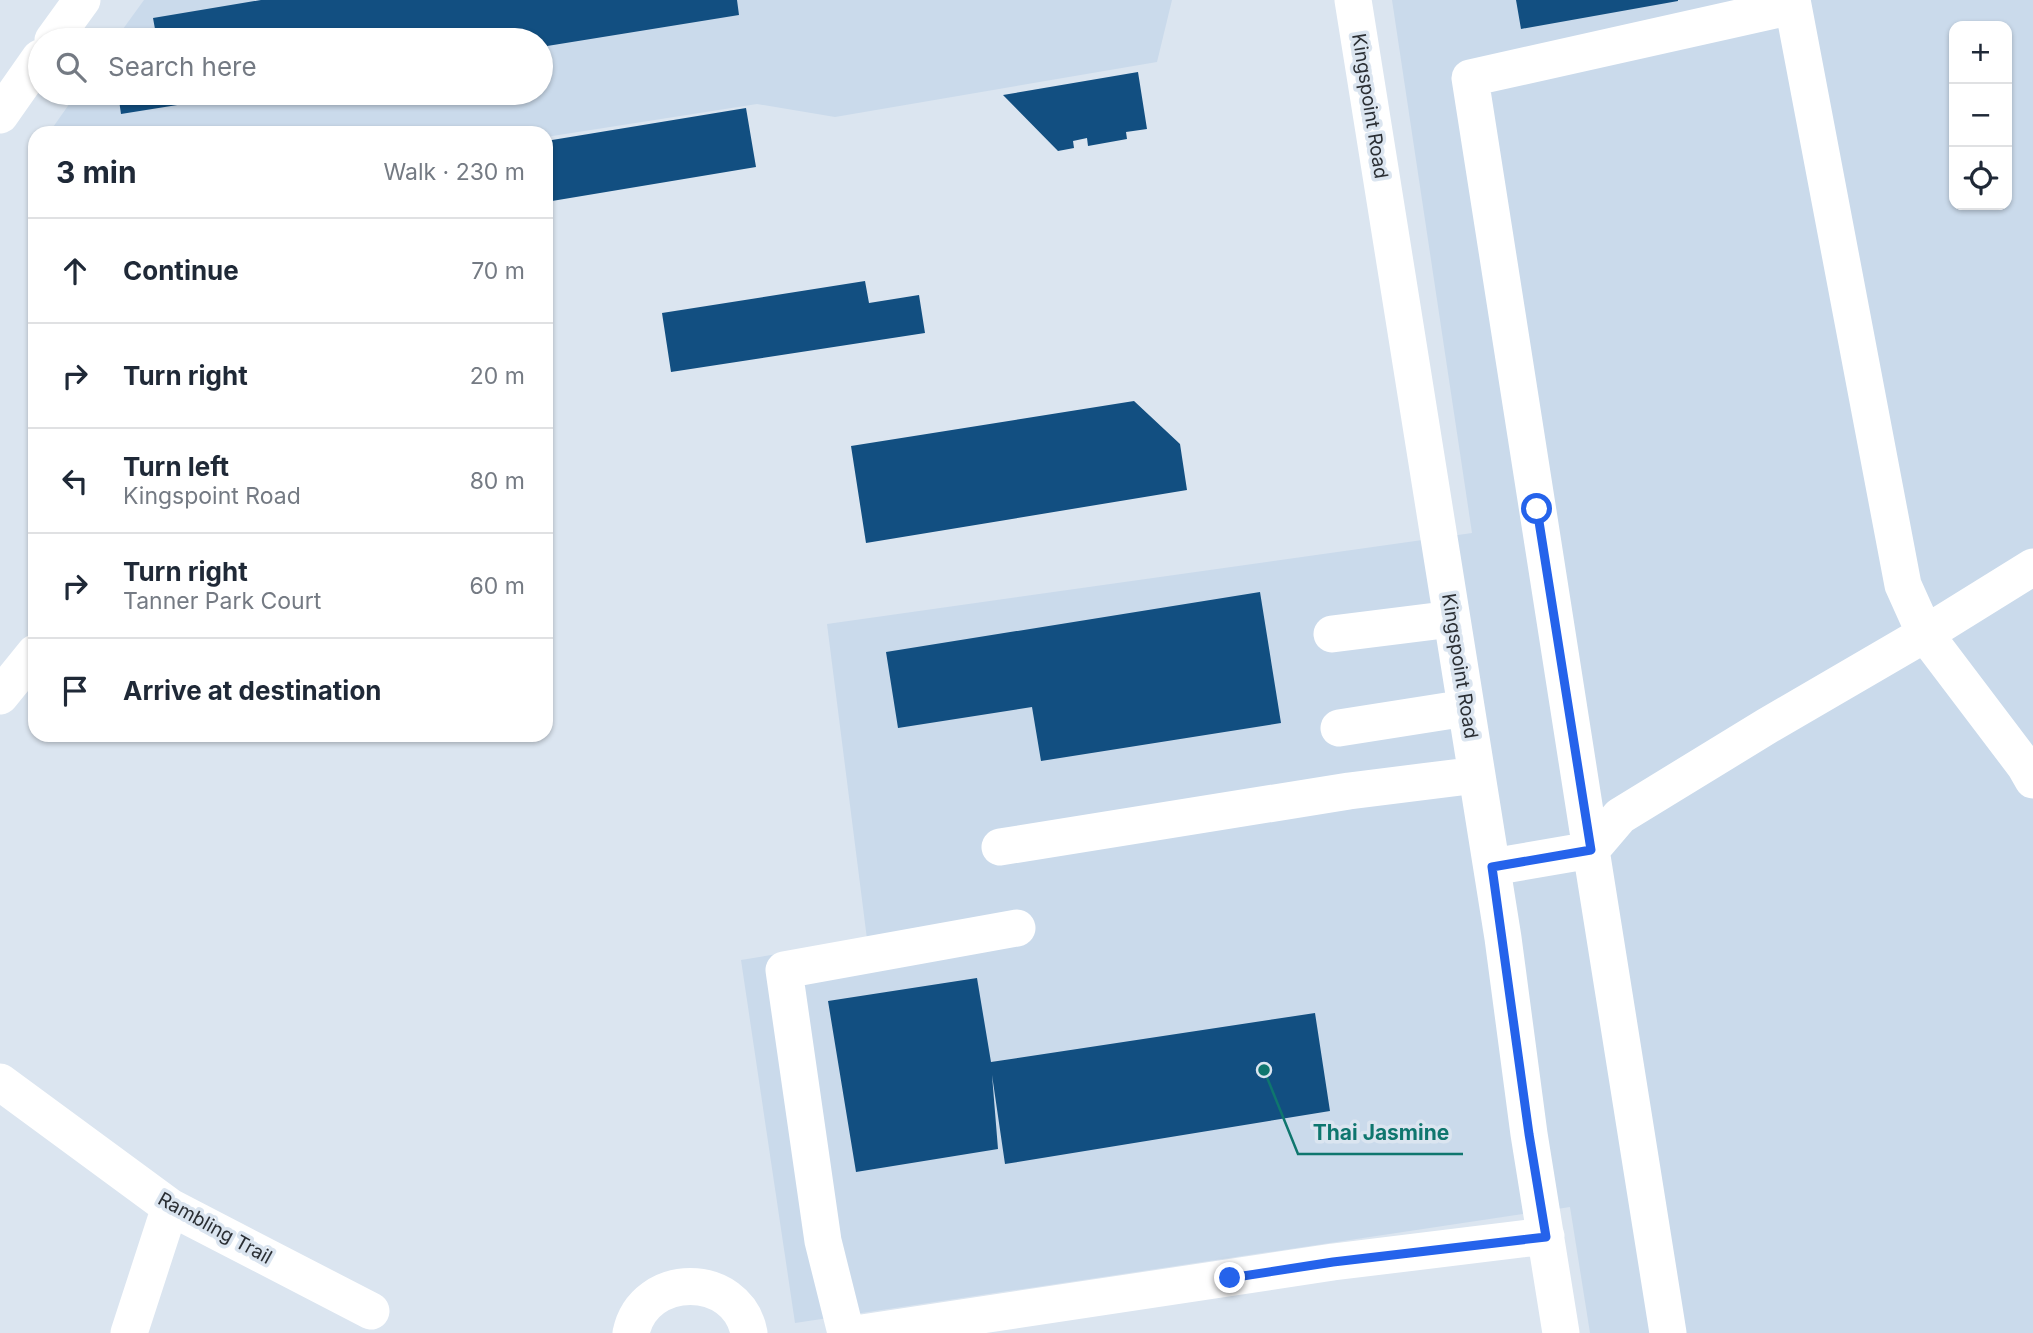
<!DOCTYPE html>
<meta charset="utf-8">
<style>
body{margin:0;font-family:Inter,sans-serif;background:#f6f6f7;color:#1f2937}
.controls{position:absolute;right:21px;top:21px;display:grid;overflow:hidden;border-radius:14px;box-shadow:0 2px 5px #0004}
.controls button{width:63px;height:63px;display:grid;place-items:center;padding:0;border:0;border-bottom:2px solid #e0e1e3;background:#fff;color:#1f2937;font:35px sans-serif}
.stop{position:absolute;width:21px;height:21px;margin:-16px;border:5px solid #2563eb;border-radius:50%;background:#fff}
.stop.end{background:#2563eb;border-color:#fff;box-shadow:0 2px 7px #0008}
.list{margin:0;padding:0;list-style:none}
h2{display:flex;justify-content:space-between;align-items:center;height:91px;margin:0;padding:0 28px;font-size:30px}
h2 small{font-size:23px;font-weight:400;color:#747a83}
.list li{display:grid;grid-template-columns:46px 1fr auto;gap:21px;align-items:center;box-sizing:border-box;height:105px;padding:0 28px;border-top:2px solid #e0e1e3}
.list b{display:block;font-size:26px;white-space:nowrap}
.list p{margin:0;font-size:23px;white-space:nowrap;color:#747a83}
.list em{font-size:23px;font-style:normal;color:#747a83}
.icon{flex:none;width:38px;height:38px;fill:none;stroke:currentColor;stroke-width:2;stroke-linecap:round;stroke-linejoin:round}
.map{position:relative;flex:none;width:2033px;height:1333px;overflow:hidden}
.search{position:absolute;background:#fff;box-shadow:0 2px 5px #0004;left:28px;top:28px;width:525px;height:77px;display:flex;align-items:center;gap:18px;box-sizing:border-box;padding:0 24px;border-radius:38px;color:#747a83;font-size:26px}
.panel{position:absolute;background:#fff;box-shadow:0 2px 5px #0004;left:28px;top:126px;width:525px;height:616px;border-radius:21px}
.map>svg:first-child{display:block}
.built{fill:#cadaeb;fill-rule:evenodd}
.building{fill:#124f81}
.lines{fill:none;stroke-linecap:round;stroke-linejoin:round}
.minor{stroke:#fff;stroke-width:37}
.route{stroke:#2563eb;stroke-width:9}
.labels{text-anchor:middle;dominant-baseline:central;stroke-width:7;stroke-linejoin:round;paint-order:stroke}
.street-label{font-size:19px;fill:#2b2f34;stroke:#dbe5f0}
.leader{fill:none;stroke:#0f766e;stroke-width:2.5}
.callout-dot{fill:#0f766e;stroke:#dbe5f0;stroke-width:2.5}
.callout-label{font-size:21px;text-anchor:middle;font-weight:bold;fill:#0f766e;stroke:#dbe5f0;stroke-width:7;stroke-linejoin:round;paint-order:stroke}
</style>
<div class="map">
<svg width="2033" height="1333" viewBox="0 0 2033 1333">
<rect width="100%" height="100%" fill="#dbe5f0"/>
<path class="built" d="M144,0H1172L1157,62L835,117L757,104L546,137V133H56L51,130L77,93H541V40H115Z
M1392,0H2033V1333H1590L1570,1207L795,1323L741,960L867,939L827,624L1472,533ZM1954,26H2007V205H1954Z"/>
<path class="building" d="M261,0H737L739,15L541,47V40H157L153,18Z
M1516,0H1678V1L1521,29Z
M1138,72L1147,129L1126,132L1127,139L1088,146L1087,138L1073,141L1074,148L1058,151L1003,95Z
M118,93H246V94L121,114Z
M746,108L756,167L546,202V141Z
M865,281L869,303L919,295L925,333L671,372L662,313Z
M1134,401L1180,444L1187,490L866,543L851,446Z
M1260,592L1281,723L1041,761L1032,707L898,728L886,652Z
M977,978L991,1062L1315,1013L1330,1111L1005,1164L992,1075L998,1149L856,1172L828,1001Z"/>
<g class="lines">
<path class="minor" d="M1353,0L1503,938L1529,1134L1561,1333
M53,40L82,0
M0,115L40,58
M2033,567L1925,634L2025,766L2033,780
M1332,634L1452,619
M0,696L35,653
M1339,728L1466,708
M1000,847L1349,791L1477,775
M1492,867L1591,850L1470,78L1792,6
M0,1082L170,1207L371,1311
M129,1333L170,1207
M631,1333C644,1271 737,1271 749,1333
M846,1333L823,1241L784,970L1017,928
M862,1333L1333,1262L1546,1236
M1668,1333L1591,850L1620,816L1767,726L1925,634L1903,585L1792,0"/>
</g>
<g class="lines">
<path class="route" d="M1230,1278L1333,1262L1546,1237L1529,1134L1492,867L1591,850L1537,509"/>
</g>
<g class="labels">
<g class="street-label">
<text transform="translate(1370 106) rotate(81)">Kingspoint Road</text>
<text transform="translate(1460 666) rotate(81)">Kingspoint Road</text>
<text transform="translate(215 1228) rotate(29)">Rambling Trail</text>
</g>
</g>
<path class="leader" d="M1264 1070L1298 1154H1463"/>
<circle class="callout-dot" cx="1264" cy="1070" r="7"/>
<g class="callout-label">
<text x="1381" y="1140">Thai Jasmine</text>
</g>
</svg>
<div class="controls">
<button>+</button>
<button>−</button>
<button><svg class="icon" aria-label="locate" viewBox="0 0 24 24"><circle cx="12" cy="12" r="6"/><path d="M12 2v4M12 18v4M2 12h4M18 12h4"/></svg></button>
</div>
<div class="stop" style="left:1537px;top:509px"></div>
<div class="stop end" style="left:1230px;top:1278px"></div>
<div class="search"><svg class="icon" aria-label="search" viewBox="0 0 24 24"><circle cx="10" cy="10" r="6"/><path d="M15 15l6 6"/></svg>Search here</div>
<section class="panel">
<h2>3 min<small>Walk · 230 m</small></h2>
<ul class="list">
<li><svg class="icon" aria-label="ahead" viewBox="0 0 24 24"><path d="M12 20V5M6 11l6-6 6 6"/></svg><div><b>Continue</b></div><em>70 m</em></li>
<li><svg class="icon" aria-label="right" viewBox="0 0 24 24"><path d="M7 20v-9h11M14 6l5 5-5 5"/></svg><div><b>Turn right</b></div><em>20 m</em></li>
<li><svg class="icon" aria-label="left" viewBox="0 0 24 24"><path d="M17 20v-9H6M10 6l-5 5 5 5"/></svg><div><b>Turn left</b><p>Kingspoint Road</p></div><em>80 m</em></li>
<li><svg class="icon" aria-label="right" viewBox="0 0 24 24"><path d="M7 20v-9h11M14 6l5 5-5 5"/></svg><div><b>Turn right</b><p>Tanner Park Court</p></div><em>60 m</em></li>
<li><svg class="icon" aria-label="arrive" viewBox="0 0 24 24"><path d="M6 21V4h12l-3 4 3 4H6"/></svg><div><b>Arrive at destination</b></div></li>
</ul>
</section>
</div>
